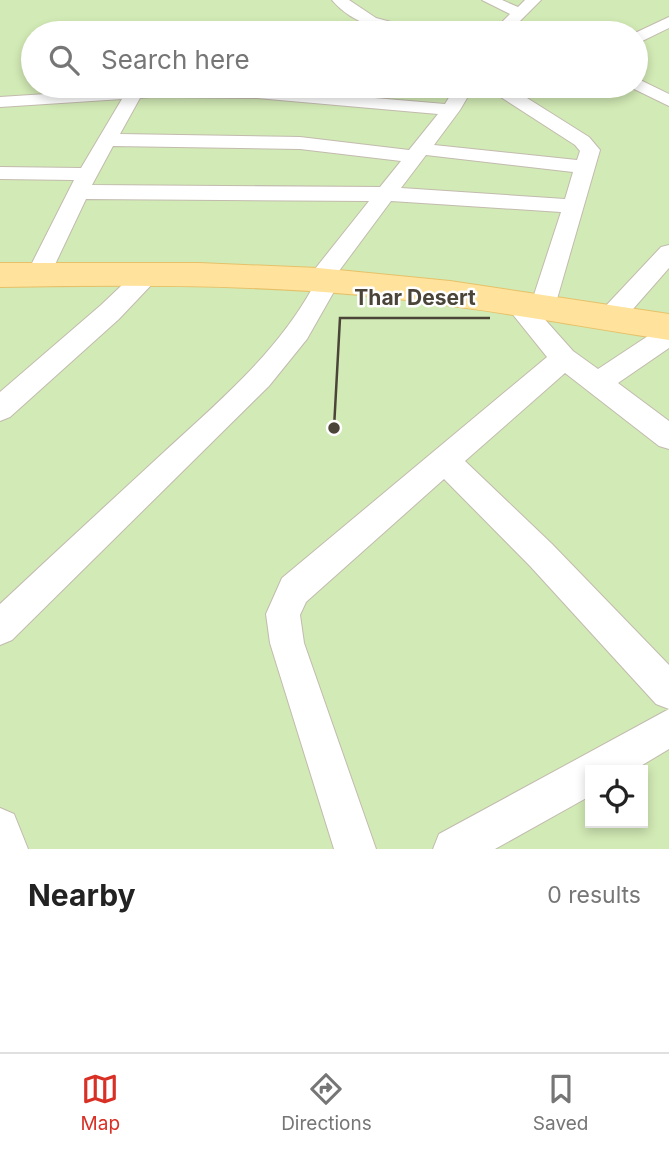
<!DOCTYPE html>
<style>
body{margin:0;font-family:Inter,sans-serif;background:#f2f2f2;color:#222}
.controls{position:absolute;right:21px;bottom:21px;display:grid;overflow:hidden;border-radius:0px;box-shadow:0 4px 10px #0003}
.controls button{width:63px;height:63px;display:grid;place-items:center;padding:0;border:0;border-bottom:2px solid #e0e0e0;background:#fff;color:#222;font:35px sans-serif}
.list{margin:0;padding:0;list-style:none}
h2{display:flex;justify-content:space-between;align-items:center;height:91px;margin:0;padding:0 28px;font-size:30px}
h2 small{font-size:23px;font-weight:400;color:#767676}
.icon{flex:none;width:38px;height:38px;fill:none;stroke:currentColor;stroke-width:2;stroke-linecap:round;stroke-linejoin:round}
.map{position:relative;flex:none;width:669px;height:849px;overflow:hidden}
.search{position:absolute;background:#fff;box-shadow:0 4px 10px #0003;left:21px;right:21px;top:21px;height:77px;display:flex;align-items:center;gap:18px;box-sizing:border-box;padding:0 24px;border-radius:38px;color:#767676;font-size:26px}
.sheet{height:203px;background:#fff}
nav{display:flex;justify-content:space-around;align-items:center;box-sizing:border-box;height:98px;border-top:2px solid #e0e0e0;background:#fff;font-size:19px;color:#767676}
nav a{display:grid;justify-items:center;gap:4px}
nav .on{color:#d93025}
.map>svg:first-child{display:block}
.green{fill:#d2eab5;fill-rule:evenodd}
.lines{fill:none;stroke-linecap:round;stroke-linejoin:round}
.street-casing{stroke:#c2bbae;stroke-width:2}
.primary-casing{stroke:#e6c16a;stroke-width:2}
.street{fill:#fff;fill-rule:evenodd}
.primary{fill:#ffe39c;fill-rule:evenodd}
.leader{fill:none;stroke:#4b4439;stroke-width:2.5}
.callout-dot{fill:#4b4439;stroke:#fff;stroke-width:2.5}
.callout-label{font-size:21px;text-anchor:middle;font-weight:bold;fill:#4b4439;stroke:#fff;stroke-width:5;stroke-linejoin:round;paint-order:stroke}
</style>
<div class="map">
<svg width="669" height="849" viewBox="0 0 669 849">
<rect width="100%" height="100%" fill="#f6f3ec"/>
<path class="green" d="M0,0H669V849H0ZM33,33H636V86H33ZM590,770H643V823H590Z"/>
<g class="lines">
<defs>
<path id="street" d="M332,0H349L376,18L421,30L423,33C390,34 354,26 332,0Z
M482,0H502L518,7L525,0H541L508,33H491L510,14Z
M669,17V28L636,44L635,33Z
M636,78L669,94V106L630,87L636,86Z
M456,86H474L460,110L434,145L577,160L580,151L575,145L496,94L481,90L478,86H508L589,137L600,150L555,306L552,312L540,314L573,351L598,369L657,330L669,328V348L618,383L669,421V449L659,446L565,373L465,461L552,544L669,665V709L656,704L530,566L444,479L306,602L300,615L304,643L376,849H334L270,643L266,614L282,578L547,357L502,301L505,295C518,291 523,295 531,304L561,212L391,201L336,275L340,281L307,339L269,386L12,640L0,645V604C54,553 109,503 164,452C218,402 277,353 313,287L307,280L311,274L369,201L86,199L50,275L46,281L38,283L30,281L26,275L74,180L0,179V167L81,168L122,99L0,107V97L154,87L257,88L445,104ZM154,97L257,98L438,114L409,150L300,137L120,134L140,98ZM113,146L300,149L401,161L380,187L92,185ZM426,155L573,172L565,199L401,188Z
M669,245V268L619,325L610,327L601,325L598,318L601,311L661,247Z
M148,266L156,268L160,274L156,280L119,319L10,417L0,421V392L101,305L140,268Z
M669,709V749L634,770H590V796L495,849H433L439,834Z
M0,808L14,814L28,849H0Z"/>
<path id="primary" d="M0,263H199L318,268L450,281L669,314V340C566,324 464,305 360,295C240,284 120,285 0,287Z"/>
</defs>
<use href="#street" class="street-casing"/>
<use href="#primary" class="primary-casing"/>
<use href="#street" class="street"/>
<use href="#primary" class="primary"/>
</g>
<path class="leader" d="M334 428L340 318H490"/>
<circle class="callout-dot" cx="334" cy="428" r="7"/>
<g class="callout-label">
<text x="415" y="305">Thar Desert</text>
</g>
</svg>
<div class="controls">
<button><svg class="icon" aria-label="locate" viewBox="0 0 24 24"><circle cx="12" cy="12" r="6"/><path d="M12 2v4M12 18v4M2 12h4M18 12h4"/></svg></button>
</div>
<div class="search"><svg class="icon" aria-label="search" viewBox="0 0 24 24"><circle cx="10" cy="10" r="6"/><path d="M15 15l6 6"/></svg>Search here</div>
</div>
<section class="sheet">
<h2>Nearby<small>0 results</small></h2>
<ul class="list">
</ul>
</section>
<nav>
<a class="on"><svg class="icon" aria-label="map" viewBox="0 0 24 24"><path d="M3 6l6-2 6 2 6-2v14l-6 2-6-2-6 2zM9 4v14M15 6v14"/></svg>Map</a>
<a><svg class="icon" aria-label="directions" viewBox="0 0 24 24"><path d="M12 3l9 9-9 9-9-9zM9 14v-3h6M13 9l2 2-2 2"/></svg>Directions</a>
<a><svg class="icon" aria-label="saved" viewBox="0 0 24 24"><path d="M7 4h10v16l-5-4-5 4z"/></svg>Saved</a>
</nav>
